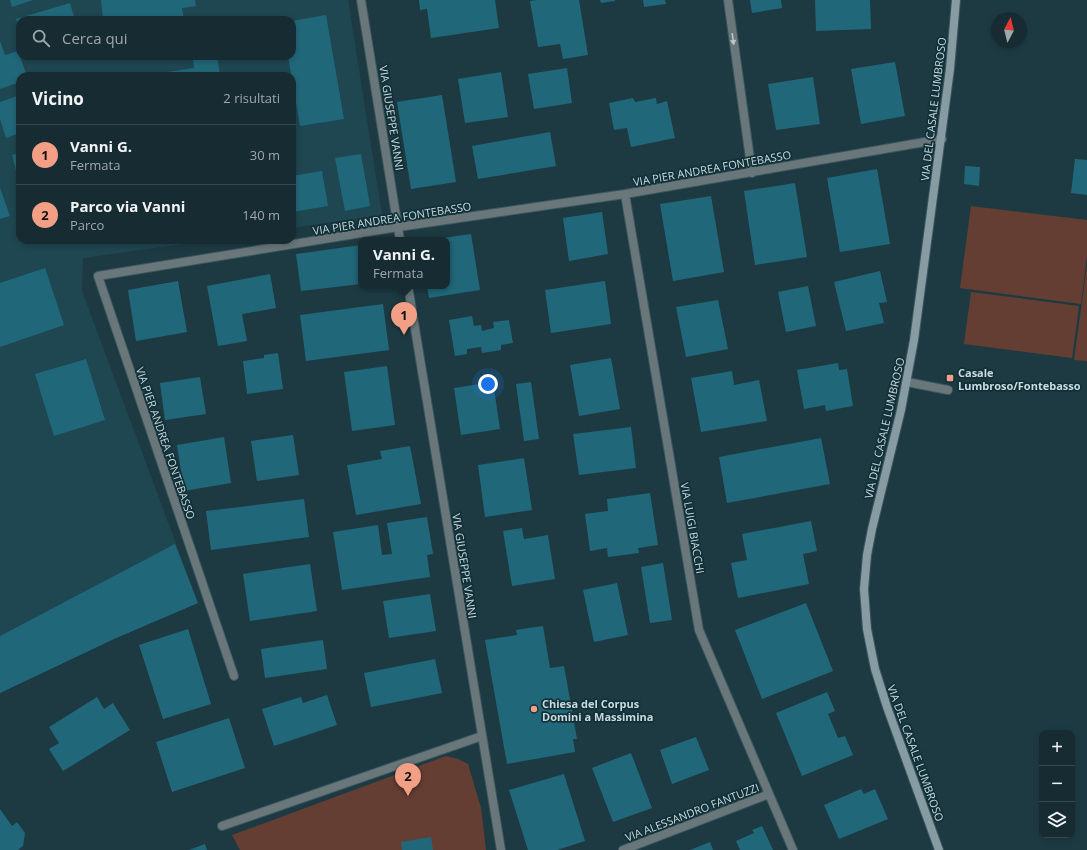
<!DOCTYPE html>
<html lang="it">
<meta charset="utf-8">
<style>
body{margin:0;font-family:"Open Sans",sans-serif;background:#23383e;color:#f1f3f6}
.controls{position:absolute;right:12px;bottom:12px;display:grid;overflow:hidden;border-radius:8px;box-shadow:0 2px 6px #0003}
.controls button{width:36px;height:36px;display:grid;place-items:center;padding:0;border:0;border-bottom:1px solid #35484d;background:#162c32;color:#f1f3f6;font:20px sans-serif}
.compass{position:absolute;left:991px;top:12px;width:36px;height:36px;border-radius:50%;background:#162c32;box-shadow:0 2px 6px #0003;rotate:7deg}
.you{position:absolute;left:488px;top:384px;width:14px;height:14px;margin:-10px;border:3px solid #fff;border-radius:50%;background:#1a73e8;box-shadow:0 0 0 6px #1a73e833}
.badge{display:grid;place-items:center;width:26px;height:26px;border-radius:50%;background:#f39f85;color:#111;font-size:13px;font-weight:700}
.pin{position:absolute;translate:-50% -33px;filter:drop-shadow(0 1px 2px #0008)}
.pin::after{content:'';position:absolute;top:21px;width:14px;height:12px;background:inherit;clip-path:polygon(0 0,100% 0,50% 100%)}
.popup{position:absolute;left:358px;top:237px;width:92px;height:52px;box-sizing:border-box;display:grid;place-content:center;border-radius:8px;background:#162c32;filter:drop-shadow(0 1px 3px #0005);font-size:13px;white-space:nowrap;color:#9ea7ac}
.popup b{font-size:15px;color:#f1f3f6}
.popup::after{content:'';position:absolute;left:50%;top:100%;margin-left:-8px;border:8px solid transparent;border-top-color:#162c32}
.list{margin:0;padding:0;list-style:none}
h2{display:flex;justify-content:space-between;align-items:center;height:52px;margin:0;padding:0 16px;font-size:17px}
h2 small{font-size:13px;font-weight:400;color:#9ea7ac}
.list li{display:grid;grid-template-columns:26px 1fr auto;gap:12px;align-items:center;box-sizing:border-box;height:60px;padding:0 16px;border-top:1px solid #35484d}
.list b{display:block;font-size:15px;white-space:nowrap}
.list p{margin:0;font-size:13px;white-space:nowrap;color:#9ea7ac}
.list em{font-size:13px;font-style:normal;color:#9ea7ac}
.icon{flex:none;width:22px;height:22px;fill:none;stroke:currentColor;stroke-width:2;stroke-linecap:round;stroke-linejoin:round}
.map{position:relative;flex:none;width:1087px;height:850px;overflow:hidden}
.search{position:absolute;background:#162c32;box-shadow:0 2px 6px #0003;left:16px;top:16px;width:280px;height:44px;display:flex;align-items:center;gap:10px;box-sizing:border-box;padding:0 14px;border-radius:12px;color:#9ea7ac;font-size:15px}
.panel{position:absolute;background:#162c32;box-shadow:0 2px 6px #0003;left:16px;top:72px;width:280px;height:172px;border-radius:12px}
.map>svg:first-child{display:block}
.built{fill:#1f4752;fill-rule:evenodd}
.green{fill:#653e33}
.building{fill:#21677a}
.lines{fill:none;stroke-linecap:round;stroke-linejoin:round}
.street-casing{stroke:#3c575f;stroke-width:10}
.secondary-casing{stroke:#3c575f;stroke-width:10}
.street{stroke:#69777b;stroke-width:8}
.secondary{stroke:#869ba2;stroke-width:8}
.oneway{fill:#b7c7cc}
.poi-dot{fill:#f39f85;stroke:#123038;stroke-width:1.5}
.labels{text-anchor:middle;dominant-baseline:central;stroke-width:3.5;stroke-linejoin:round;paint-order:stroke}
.street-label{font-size:11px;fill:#cadbe0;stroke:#123038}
.poi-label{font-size:11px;font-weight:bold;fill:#cadbe0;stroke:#123038;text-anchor:start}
</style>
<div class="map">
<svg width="1087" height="850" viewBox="0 0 1087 850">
<rect width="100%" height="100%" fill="#1d3a43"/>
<path class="built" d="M0,0H348L382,215L292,228V76H20V240H211L83,258L82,291L198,603L114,639L0,693ZM20,20H292V56H20Z"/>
<path class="green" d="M971,206L1087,220V256L1081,304L960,288Z
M1087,265V361L1074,360Z
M971,292L1079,306L1072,358L964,344Z
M446,756L458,759L468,764L481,808L486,850H240L232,835Z"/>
<path class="building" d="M10,0H33L12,7Z
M101,0H195L196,6L182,8L184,19L103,20Z
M419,0H495L499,28L431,38L427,9L420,10Z
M536,0H579L588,55L563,59L560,44L538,47L530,1Z
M600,0H615V1L601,3Z
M643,0H665L666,4L644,7Z
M750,0H781L782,8L752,13Z
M815,0H870L871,29L816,31Z
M70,3L75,20H20V31L16,19Z
M326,15L344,119L300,126L288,56H292V21Z
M0,41L5,55L18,51L27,76H20V82L0,89Z
M193,56H217L220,76H168L167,72L194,68Z
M895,62L905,116L861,124L851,69Z
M567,68L572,103L534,109L528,74Z
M501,72L508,117L465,123L458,79Z
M813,77L820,124L776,130L768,84Z
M20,95V133L6,138L0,119V102Z
M442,95L456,182L411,189L397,102Z
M633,98L635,102L656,98L657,104L667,101L675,138L631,147L627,128L614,130L609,103Z
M550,132L556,166L478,179L472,146Z
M20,153V183H19L12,155Z
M361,154L370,206L345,211L335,158Z
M1075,159L1087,160V195L1071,193Z
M965,166L980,167L979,186L964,184Z
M877,169L890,244L840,252L827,178Z
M322,171L328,206L292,212V176Z
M795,183L807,257L755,265L744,191Z
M0,188L10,216L0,219Z
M711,196L724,272L673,281L660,204Z
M602,212L608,254L569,261L563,218Z
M471,234L480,290L429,298L427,286H447V240L437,239Z
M361,245V284L301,291L296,254Z
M45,268L64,325L0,347V283Z
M880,271L887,302L879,303L884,323L846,331L834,282Z
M270,274L276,308L242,314L247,341L218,346L207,286Z
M178,281L187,332L136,341L128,290Z
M605,281L611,324L551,333L545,290Z
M808,286L816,326L786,332L778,292Z
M718,300L728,349L686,357L676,307Z
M383,304L389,350L306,361L300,315Z
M472,316L474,326L481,325L482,331L494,328L493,322L509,320L513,343L501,345V350L482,353L481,347L467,349V354L455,356L449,320Z
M278,353L283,389L247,394L243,361L264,358V355Z
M611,358L620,409L579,416L570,365Z
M86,359L105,420L54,436L35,374Z
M838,363L839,370L847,369L853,406L826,411L825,405L804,409L797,370Z
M387,366L395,425L352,431L344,372Z
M732,371L734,385L759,380L767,421L701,432L691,378Z
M200,377L206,414L165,420L160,383Z
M493,382L500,429L461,435L454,388Z
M531,382L539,439L524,441L516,384Z
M631,427L636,468L579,475L573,434Z
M293,435L299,475L257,481L251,441Z
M224,437L231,483L184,491L177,445Z
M821,438L830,484L727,503L719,457Z
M410,446L421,504L356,515L347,465L382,459L380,451Z
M524,458L532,510L485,517L478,465Z
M650,493L658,545L638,548L639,553L608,557L607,548L590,551L585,514L608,511L607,499Z
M304,499L309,537L211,550L206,511Z
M427,517L433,554L427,555L430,577L342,590L333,532L378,525L382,555L392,554L387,523Z
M811,521L817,551L803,554L809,584L738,598L731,563L747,560L742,534Z
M522,528L524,539L548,535L555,579L512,586L503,531Z
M175,544L198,603L114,639L0,693V636Z
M663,563L672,620L650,623L641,567Z
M310,564L317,611L250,621L243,574Z
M617,583L628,635L594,642L583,590Z
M430,594L436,631L389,638L383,601Z
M806,603L833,671L762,699L735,630Z
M543,626L550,668L564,666L577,739H573L575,752L507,764L485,640L517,635L516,630Z
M188,629L211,704L163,719L139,645Z
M323,640L327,669L265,678L261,649Z
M435,659L442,693L371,707L364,673Z
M827,692L835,711L828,714L838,738L845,736L853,755L802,776L776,713Z
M327,695L337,725L274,746L262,709L301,697L303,703Z
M97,697L104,709L113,703L130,730L63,771L49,749L59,743L49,727Z
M229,718L245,768L172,792L156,742Z
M696,737L709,770L672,784L660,750Z
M631,753L652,808L613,822L592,768Z
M564,774L585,841L557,850H528L509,790Z
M861,789L864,794L875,789L888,819L839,839L824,805Z
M0,809L12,826L17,822L25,833L23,846L18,850H0Z
M762,826L773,850H740L736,841L754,833L752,830Z
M431,837L433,850H402L401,842Z
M710,842L713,850H690Z
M205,844L207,850H189Z"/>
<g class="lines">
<defs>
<path id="street" d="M361,0L400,240
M728,0L752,173
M625,194L699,630L793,850
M408,286L501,850
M907,382L948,390
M234,676L98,276L398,227L625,194L942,139
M222,826L482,736
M623,850L769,794"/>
<path id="secondary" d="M939,850L887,707L875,669L867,629L864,589L867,555L872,529L901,410L914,340L950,69L956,0"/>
</defs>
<use href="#street" class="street-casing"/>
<use href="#secondary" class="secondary-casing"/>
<use href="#street" class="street"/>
<use href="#secondary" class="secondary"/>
</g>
<defs><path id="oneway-solid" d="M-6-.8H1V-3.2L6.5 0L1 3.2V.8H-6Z"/></defs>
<use class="oneway" href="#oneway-solid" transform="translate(733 39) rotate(82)"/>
<g class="poi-dot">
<rect x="946" y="374" width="8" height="8" rx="2"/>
<circle cx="534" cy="709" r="4"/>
</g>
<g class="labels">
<g class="street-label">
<text transform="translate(933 109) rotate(-83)">VIA DEL CASALE LUMBROSO</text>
<text transform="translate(392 118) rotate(81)">VIA GIUSEPPE VANNI</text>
<text transform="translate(712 168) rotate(-10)">VIA PIER ANDREA FONTEBASSO</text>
<text transform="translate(392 218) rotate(-9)">VIA PIER ANDREA FONTEBASSO</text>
<text transform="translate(884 428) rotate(-77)">VIA DEL CASALE LUMBROSO</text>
<text transform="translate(166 443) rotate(71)">VIA PIER ANDREA FONTEBASSO</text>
<text transform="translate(693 528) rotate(80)">VIA LUIGI BIACCHI</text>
<text transform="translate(465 566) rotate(81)">VIA GIUSEPPE VANNI</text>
<text transform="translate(916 753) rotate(70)">VIA DEL CASALE LUMBROSO</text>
<text transform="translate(692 812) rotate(-21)">VIA ALESSANDRO FANTUZZI</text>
</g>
<g class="poi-label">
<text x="958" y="372">Casale<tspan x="958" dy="13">Lumbroso/Fontebasso</tspan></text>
<text x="542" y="703">Chiesa del Corpus<tspan x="542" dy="13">Domini a Massimina</tspan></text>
</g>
</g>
</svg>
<div class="controls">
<button>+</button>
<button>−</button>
<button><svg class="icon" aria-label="layers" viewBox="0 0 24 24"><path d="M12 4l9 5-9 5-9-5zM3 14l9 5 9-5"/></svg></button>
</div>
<svg class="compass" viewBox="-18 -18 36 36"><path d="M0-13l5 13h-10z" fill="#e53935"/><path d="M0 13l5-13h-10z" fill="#9ea7ac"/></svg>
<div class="you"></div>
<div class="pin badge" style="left:404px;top:335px">1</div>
<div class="popup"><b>Vanni G.</b>Fermata</div>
<div class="pin badge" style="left:408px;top:796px">2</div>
<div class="search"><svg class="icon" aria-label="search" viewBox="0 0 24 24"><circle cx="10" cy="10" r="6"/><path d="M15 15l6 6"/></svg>Cerca qui</div>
<section class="panel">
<h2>Vicino<small>2 risultati</small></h2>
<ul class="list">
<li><span class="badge">1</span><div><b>Vanni G.</b><p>Fermata</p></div><em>30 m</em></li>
<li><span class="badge">2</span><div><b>Parco via Vanni</b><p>Parco</p></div><em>140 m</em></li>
</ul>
</section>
</div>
